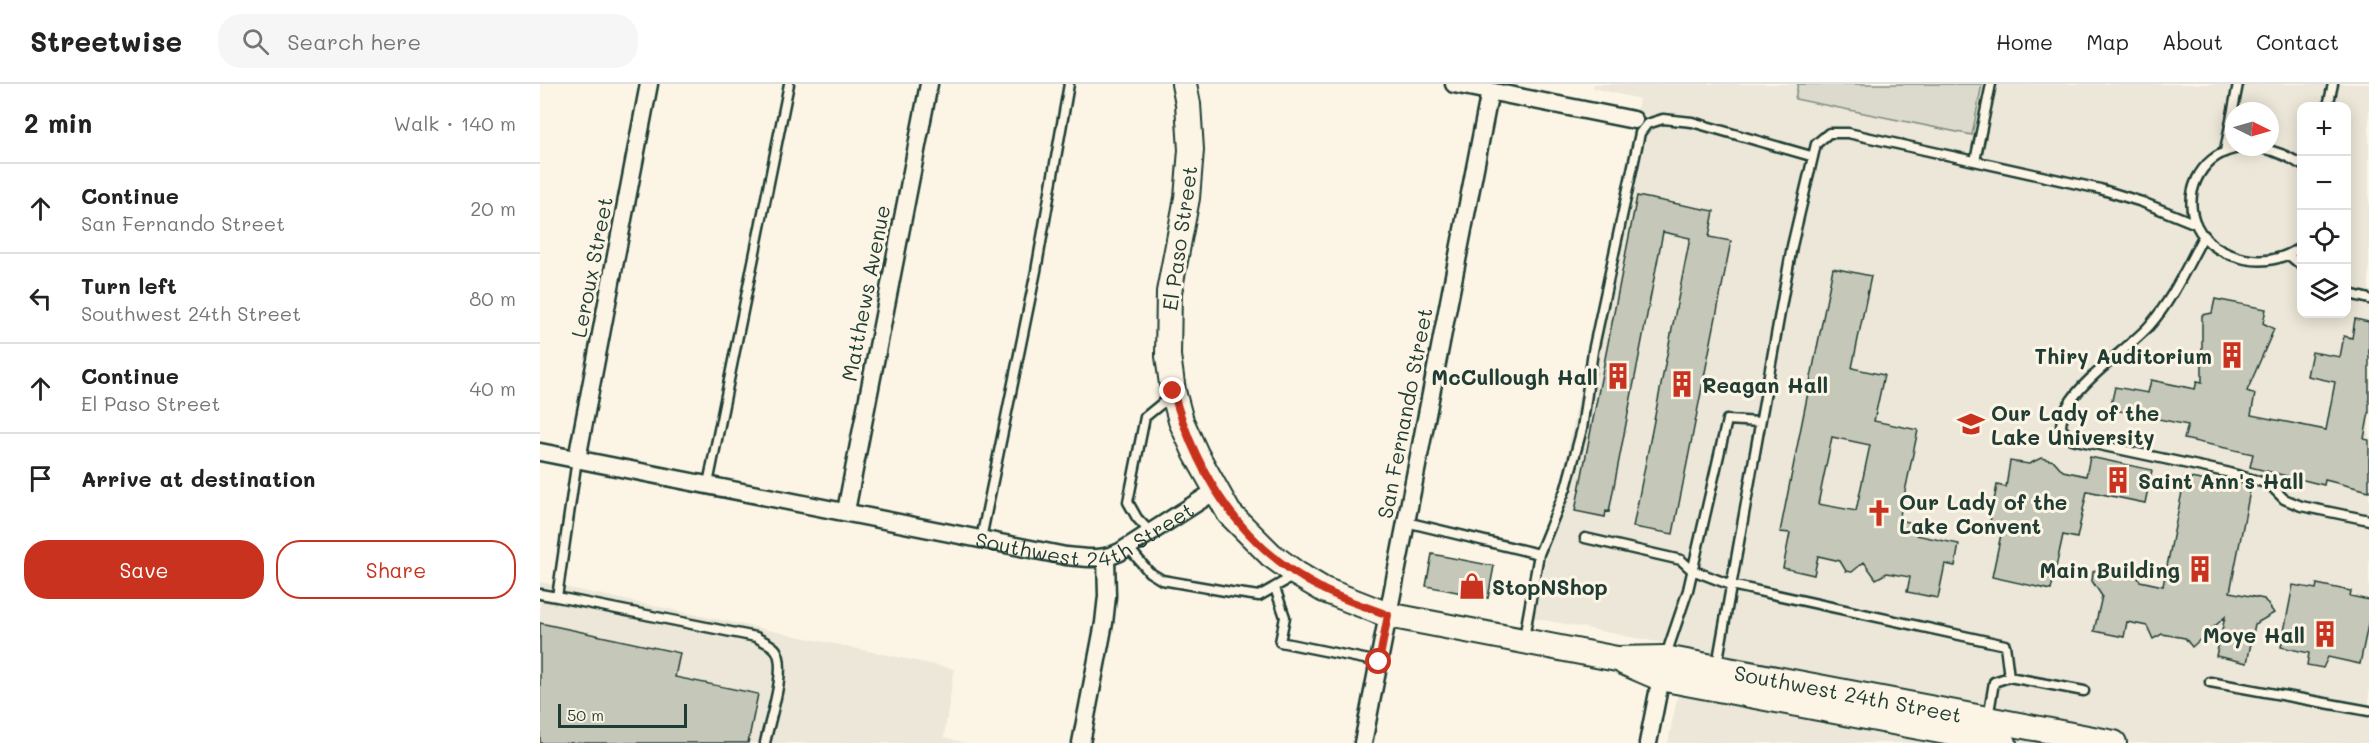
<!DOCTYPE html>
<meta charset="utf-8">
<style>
body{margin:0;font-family:Mali,sans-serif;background:#f6f6f6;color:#222}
.controls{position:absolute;right:18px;top:18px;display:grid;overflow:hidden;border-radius:12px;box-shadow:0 3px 15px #0003}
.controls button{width:54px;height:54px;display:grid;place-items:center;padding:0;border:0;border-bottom:2px solid #e0e0e0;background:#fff;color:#222;font:30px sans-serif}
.compass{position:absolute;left:1685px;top:18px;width:54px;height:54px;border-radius:50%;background:#fff;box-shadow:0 3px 15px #0003;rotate:95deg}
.scale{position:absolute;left:18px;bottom:15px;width:129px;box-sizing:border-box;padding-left:6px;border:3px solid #1f3d34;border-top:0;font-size:16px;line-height:21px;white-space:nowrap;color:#1f3d34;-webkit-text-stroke:4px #fcf5e5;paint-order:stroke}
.stop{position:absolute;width:18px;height:18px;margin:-14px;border:4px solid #c8321e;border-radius:50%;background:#fff}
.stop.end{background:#c8321e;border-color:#fff;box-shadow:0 2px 6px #0008}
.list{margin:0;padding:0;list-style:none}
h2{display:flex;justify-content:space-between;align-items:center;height:78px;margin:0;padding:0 24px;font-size:26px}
h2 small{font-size:20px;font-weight:400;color:#767676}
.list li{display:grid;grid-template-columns:39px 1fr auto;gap:18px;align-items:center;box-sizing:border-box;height:90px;padding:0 24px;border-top:2px solid #e0e0e0}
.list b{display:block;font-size:22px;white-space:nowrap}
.list p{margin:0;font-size:20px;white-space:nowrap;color:#767676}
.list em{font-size:20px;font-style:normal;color:#767676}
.actions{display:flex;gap:12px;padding:18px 24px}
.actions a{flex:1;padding:14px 0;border:2px solid #c8321e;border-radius:24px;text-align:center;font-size:21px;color:#c8321e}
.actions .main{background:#c8321e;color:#fff}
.icon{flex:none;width:33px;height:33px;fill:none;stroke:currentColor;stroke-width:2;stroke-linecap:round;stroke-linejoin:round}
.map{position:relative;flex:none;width:1829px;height:659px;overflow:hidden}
header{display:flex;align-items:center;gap:36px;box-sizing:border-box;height:84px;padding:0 30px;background:#fff;border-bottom:2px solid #e0e0e0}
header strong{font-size:28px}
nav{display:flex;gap:33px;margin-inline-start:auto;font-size:21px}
.search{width:420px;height:54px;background:#f6f6f6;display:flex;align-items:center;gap:15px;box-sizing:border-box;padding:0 21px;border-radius:24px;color:#767676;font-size:22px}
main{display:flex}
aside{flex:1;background:#fff}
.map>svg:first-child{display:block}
.built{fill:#ece7d8;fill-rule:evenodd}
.green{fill:#dcdacc;stroke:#7e8c80;stroke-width:1.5}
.building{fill:#c5c7b9;stroke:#1f3d34;stroke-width:1.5;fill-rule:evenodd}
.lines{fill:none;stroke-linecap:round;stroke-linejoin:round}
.lane-casing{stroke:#1f3d34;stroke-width:13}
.street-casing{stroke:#1f3d34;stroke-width:21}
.secondary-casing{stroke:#1f3d34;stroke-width:28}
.lane{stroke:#fcf5e5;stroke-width:8}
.street{stroke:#fcf5e5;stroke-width:16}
.secondary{stroke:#fcf5e5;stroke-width:24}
.route{stroke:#c8321e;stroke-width:8}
.labels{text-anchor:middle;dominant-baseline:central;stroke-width:6;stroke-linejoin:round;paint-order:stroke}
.street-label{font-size:21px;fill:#1f3d34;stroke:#fcf5e5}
.poi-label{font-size:21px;font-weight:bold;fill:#1f3d34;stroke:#fcf5e5;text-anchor:start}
</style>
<header>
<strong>Streetwise</strong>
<div class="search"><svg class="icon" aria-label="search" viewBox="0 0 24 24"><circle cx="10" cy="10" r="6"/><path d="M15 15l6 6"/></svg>Search here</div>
<nav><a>Home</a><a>Map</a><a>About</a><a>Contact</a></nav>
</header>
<main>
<aside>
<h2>2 min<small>Walk · 140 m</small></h2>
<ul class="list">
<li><svg class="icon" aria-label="ahead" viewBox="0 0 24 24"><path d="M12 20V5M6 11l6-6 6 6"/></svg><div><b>Continue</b><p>San Fernando Street</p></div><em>20 m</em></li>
<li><svg class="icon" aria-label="left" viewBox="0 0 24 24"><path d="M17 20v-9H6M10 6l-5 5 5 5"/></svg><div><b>Turn left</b><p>Southwest 24th Street</p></div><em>80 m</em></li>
<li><svg class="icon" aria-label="ahead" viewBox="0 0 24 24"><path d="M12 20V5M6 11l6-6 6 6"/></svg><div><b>Continue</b><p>El Paso Street</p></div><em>40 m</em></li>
<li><svg class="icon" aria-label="arrive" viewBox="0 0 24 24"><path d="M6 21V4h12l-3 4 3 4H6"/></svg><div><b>Arrive at destination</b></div></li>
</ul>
<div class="actions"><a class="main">Save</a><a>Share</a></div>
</aside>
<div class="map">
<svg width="1829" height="659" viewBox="0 0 1829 659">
<rect width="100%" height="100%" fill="#fcf5e5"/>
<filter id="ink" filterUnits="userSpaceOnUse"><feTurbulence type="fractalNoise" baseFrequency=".0167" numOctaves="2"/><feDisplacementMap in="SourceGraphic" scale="12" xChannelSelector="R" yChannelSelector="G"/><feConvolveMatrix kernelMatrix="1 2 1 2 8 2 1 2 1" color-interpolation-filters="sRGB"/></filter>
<g filter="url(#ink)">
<path class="built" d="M1054,0H1829V659H1128L1147,564L994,534L1099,15L1053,4ZM1762,22H1806V230H1762ZM1694,27H1730V63H1694Z
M0,498L414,585L404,653L425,659H0Z"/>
<path class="green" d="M1258,0H1442L1432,51L1255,15Z"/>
<path class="building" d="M1097,112L1174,127L1169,153L1191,157L1133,450L1093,443L1150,154L1123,148L1069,428L1066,427L1065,433L1035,427Z
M1293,184L1331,192L1312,284L1344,291L1334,337L1378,346L1359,436L1378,440L1376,451L1419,460L1415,482L1405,480L1398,514L1367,508L1370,493L1347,489L1336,495L1324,478L1312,488L1306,487L1300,477L1278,472L1274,491L1243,484L1250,449L1240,448ZM1292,353L1330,361L1316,427L1278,420Z
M1675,215L1726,225L1723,239L1734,245L1707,307L1715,310L1711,331L1786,346L1795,298L1767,292L1772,268L1800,273L1804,252L1812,254L1815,235L1829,238V328L1824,355L1829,356V407L1785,396L1784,401L1710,383L1713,370L1644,355L1648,341L1570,325L1575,303L1608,309L1611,296L1655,305L1657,297L1662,298V231L1672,229Z
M1550,373L1612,386L1605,419L1547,407L1537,454L1523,451L1511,506L1452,493L1463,441L1450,438L1457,401L1466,403L1470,377L1489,380L1501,374L1514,377L1523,387L1546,392Z
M1645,393L1688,401L1689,395L1711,402L1690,508L1724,515L1734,529L1715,540L1707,579L1676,572L1685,533L1652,563L1645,554L1622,550L1613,555L1607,542L1587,538L1584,553L1554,547L1562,512L1552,497L1553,488L1562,482L1595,489L1600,497L1623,502Z
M892,470L954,482L948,514L886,502Z
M1777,500L1811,507L1810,512L1829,516V536L1820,580L1788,573L1783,584L1767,581L1769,569L1741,563L1753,501L1776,505Z
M0,539L140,569L135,593L218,610L208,659H0Z"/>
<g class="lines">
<defs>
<path id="lane" d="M1788,22L1793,0
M1685,67L1698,0
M1435,77L1451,0
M1762,81C1657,15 1605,154 1705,175C1726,179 1745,175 1762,162
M1664,151C1647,182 1633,215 1609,242C1586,268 1520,308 1521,344L1531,355L1686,388L1729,400L1744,415L1761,422L1829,436
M1749,171L1762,182
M1806,209L1829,215
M37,375L17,513L216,553C222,557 232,560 236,566C248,584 229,638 225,659
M168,400L249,0
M866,438L999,470L984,554
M611,449L597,434L588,418L605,333L621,320L632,315
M1045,454L1141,476L1152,486L1191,501L1465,561L1469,593
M441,455L496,187L529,0
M588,463L609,488L622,496L691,508L719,512L754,492
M999,470L1026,404L1042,345L1053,267L1100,49L1107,40L1123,35L1152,38L1271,72
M735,504L745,533L740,558L839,578
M0,510L17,513
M1126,571L1148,506L1187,336L1220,338
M1177,581L1252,162L1276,60L1289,49H1308L1560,105L1602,118L1656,140
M1670,598L1829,627
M1448,634L1454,598L1469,593L1544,607"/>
<g id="street">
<path d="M914,0L1094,36"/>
<path id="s1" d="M0,368L526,472C547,474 561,477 580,468L675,407"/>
<path d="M37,375L109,0"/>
<path d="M306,427L389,0"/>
<path d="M541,659L564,539L567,512L566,474"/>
<path d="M823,659L950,7"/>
<path d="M1108,659L1123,583"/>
</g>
<g id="secondary">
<path id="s2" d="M644,0L648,20L651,66L647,114L629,208L628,272L633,307L641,337L656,370L689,429L731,471L757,490L784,506L848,531L1077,575L1125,574L1574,659"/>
<path d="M1085,579L1120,594L1464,659"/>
</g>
</defs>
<use href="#lane" class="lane-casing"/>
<use href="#street" class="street-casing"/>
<use href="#secondary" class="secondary-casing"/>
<use href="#lane" class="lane"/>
<use href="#street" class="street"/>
<use href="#secondary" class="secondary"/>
</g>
</g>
<g class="lines" filter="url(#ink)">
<path class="route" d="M633,307C657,393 702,464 784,506C804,516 827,523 848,531L839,578"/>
</g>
<defs>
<symbol id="building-bare" viewBox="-9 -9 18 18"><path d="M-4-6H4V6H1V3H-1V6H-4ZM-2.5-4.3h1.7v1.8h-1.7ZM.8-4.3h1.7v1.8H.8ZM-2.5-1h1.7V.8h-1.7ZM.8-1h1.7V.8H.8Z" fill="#c8321e" stroke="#fcf5e5" stroke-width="2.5" paint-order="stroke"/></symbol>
<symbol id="university-bare" viewBox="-9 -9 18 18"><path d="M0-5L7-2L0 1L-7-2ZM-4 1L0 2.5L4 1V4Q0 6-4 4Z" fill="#c8321e" stroke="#fcf5e5" stroke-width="2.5" paint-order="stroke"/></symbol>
<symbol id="church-bare" viewBox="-9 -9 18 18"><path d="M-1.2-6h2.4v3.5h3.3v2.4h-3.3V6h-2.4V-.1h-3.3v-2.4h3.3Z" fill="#c8321e" stroke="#fcf5e5" stroke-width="2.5" paint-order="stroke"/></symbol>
<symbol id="shop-bare" viewBox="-9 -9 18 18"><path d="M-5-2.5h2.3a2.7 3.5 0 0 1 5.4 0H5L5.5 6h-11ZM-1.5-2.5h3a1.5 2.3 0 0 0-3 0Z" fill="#c8321e" stroke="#fcf5e5" stroke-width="2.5" paint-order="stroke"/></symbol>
</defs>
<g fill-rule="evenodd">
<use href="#building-bare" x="1673" y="252" width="38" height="38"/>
<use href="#building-bare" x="1059" y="273" width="38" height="38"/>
<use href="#building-bare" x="1123" y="281" width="38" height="38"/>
<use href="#university-bare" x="1412" y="321" width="38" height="38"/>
<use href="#building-bare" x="1559" y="377" width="38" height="38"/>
<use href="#church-bare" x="1320" y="410" width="38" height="38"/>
<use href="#building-bare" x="1641" y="466" width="38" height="38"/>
<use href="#shop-bare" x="913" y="483" width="38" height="38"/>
<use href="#building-bare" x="1766" y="531" width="38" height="38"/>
</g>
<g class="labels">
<g class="street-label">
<text transform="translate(639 154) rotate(-82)">El Paso Street</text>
<text transform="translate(51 183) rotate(-79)">Leroux Street</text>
<text transform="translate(325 209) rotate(-79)">Matthews Avenue</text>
<text transform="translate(864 329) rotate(-79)">San Fernando Street</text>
<text stroke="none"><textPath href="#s1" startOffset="560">Southwest 24th Street</textPath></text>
<text stroke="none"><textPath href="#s2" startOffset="1104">Southwest 24th Street</textPath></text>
</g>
<g class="poi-label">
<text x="1672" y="271" text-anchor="end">Thiry Auditorium</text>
<text x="1058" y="292" text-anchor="end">McCullough Hall</text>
<text x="1162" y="300">Reagan Hall</text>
<text x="1451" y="328">Our Lady of the<tspan x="1451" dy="24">Lake University</tspan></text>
<text x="1598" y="396">Saint Ann's Hall</text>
<text x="1359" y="417">Our Lady of the<tspan x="1359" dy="24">Lake Convent</tspan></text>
<text x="1640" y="485" text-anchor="end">Main Building</text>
<text x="952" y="502">StopNShop</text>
<text x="1765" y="550" text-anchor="end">Moye Hall</text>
</g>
</g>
</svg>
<div class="controls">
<button>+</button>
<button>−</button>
<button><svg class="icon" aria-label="locate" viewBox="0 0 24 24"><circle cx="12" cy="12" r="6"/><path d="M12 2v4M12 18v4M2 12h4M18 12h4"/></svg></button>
<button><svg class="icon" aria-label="layers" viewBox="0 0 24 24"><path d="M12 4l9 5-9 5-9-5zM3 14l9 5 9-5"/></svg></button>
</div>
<svg class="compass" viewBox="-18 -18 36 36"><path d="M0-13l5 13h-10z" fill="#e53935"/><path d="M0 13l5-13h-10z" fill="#767676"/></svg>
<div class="scale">50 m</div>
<div class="stop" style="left:839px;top:578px"></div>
<div class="stop end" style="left:633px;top:307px"></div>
</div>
</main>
